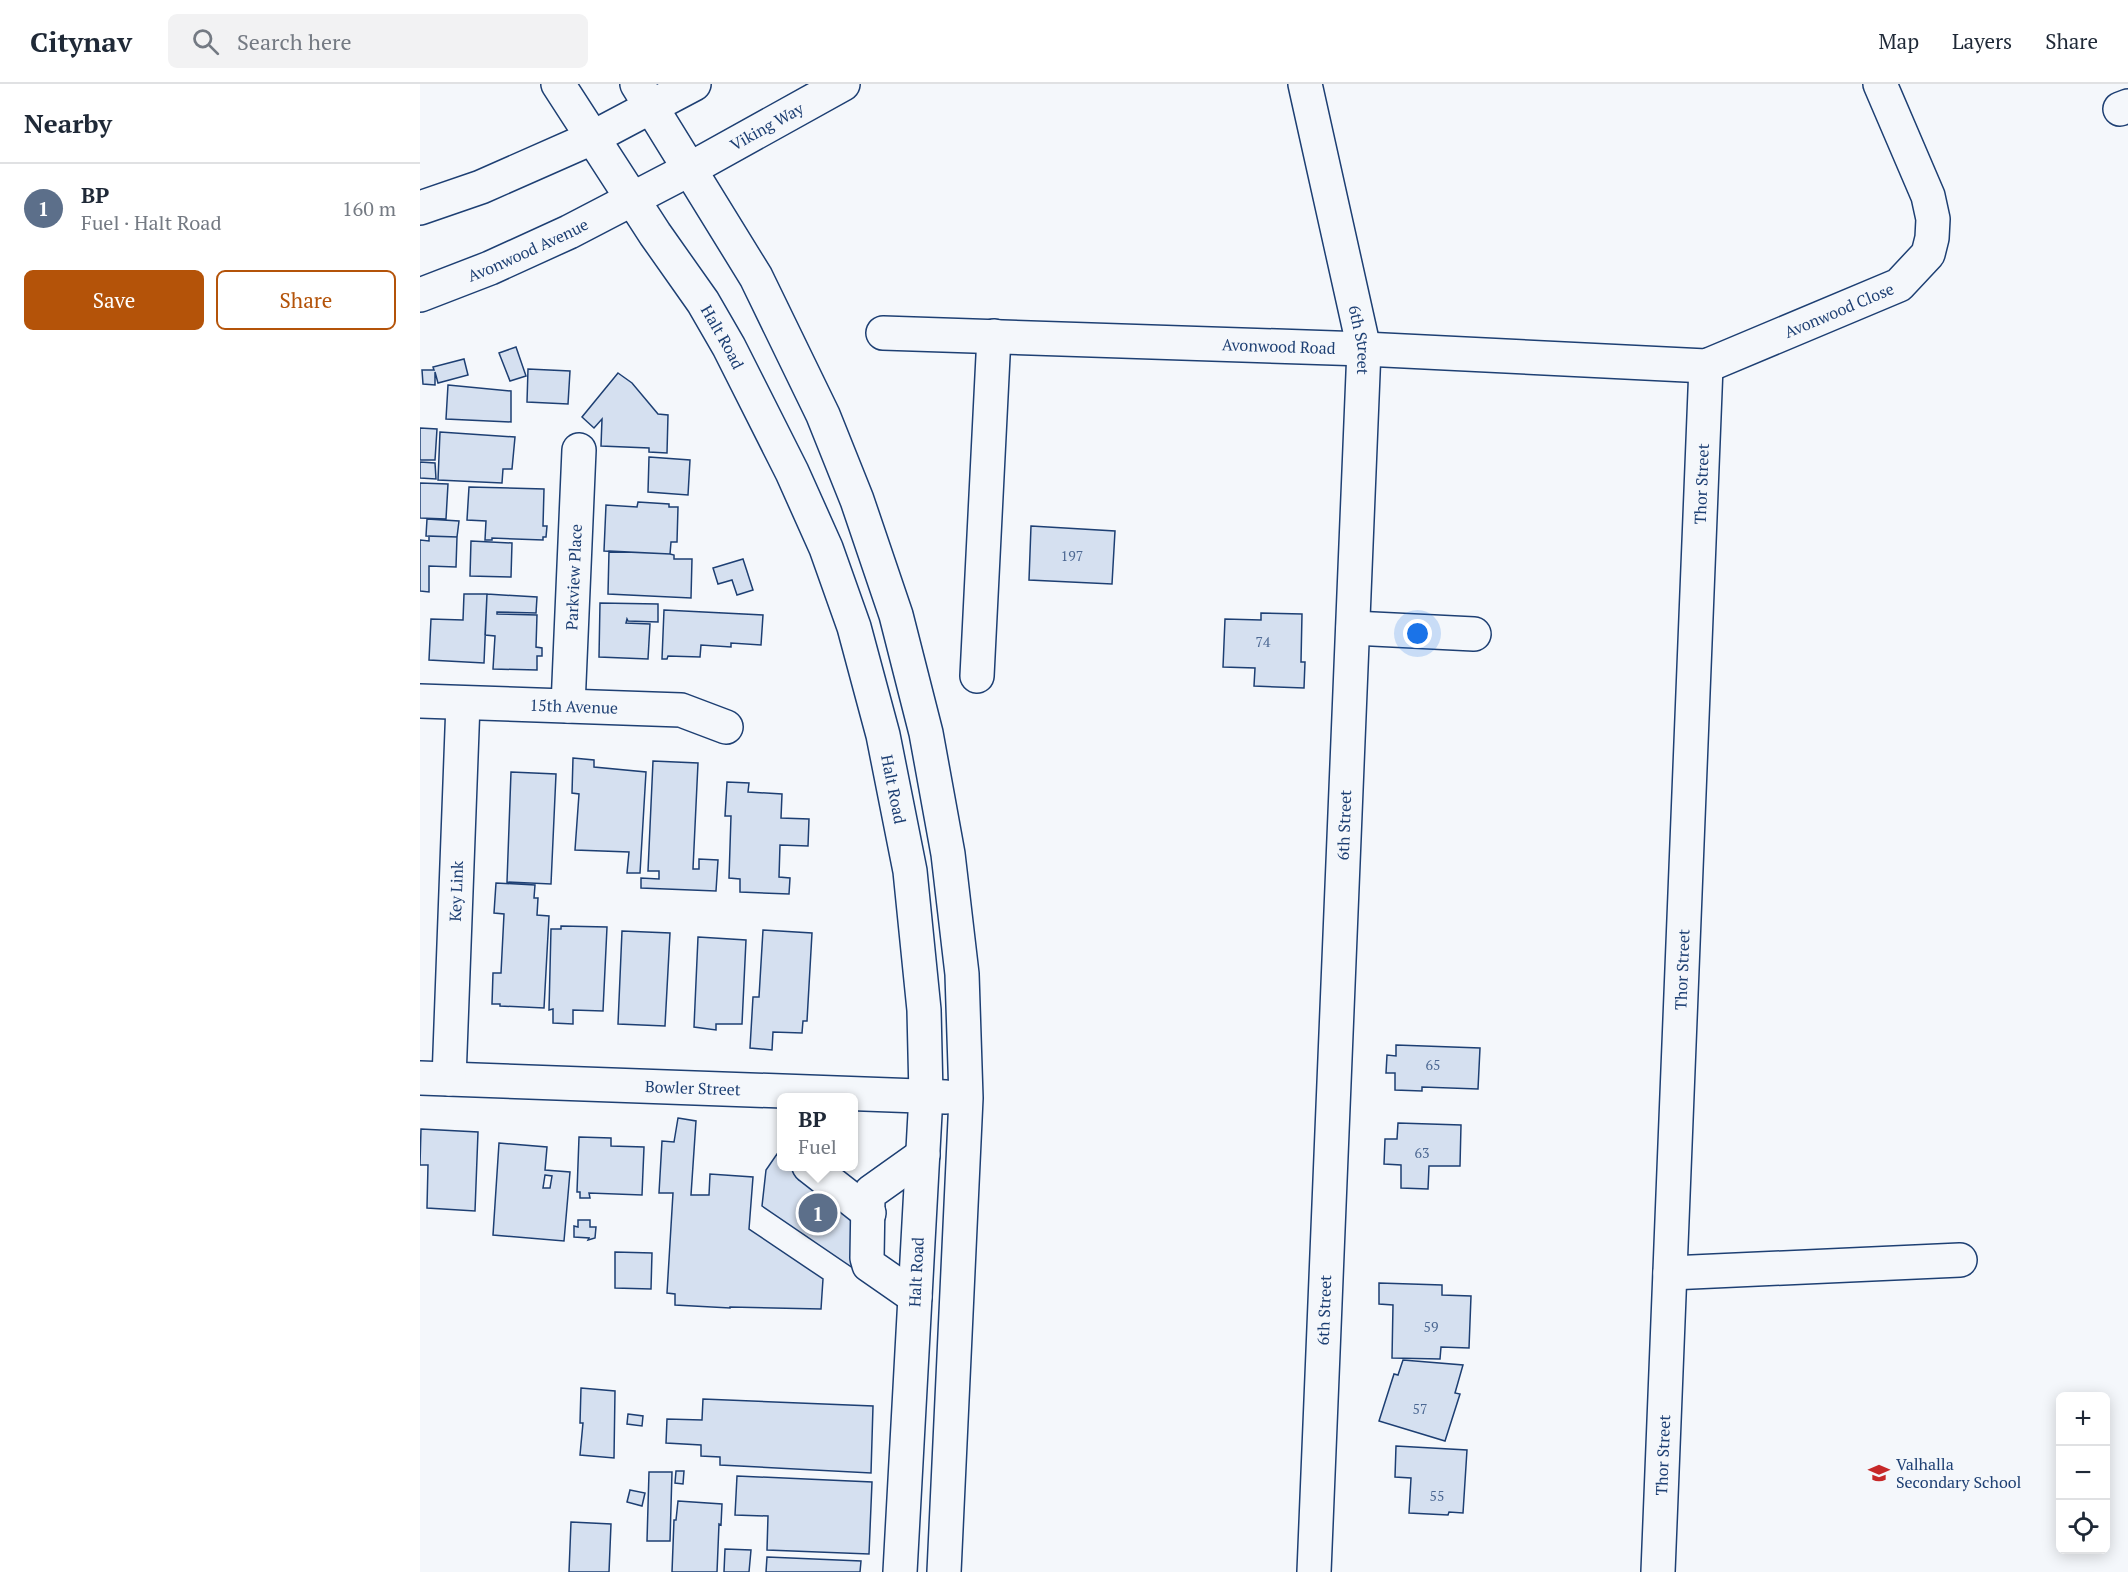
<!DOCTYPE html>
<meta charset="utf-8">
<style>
body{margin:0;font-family:"PT Serif",serif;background:#f2f2f3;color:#1f2937}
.controls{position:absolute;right:18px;bottom:18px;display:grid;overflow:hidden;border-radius:9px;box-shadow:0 3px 15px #0003}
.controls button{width:54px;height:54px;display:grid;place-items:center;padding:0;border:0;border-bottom:2px solid #e0e1e3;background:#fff;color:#1f2937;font:30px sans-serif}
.you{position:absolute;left:998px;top:550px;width:21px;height:21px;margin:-15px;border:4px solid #fff;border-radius:50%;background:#1a73e8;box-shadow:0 0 0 9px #1a73e833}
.badge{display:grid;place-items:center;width:39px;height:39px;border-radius:50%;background:#b45309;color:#fff;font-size:20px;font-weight:700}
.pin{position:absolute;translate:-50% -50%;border:3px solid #fff;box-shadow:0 2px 6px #0006}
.popup{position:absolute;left:357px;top:1009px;width:81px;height:78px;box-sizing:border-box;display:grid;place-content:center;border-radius:9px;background:#fff;filter:drop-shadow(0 2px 4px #0005);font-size:20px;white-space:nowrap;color:#747a83}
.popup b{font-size:22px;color:#1f2937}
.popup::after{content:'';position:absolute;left:50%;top:100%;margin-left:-12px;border:12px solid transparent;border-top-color:#fff}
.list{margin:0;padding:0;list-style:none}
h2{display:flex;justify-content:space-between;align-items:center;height:78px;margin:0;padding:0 24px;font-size:26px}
h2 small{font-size:20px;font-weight:400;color:#747a83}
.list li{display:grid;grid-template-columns:39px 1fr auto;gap:18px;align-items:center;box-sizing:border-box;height:90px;padding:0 24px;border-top:2px solid #e0e1e3}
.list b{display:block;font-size:22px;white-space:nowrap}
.list p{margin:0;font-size:20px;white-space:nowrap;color:#747a83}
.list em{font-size:20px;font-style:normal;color:#747a83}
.actions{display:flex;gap:12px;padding:18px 24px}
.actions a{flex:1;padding:14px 0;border:2px solid #b45309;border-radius:9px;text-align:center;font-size:21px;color:#b45309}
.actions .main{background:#b45309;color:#fff}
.icon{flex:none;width:33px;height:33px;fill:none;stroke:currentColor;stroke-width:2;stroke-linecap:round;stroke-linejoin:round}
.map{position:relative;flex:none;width:1708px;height:1488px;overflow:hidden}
header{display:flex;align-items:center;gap:36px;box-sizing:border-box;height:84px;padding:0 30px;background:#fff;border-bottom:2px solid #e0e1e3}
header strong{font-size:28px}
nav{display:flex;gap:33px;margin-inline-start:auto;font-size:21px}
.search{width:420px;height:54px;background:#f2f2f3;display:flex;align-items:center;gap:15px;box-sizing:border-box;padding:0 21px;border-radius:9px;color:#747a83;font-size:22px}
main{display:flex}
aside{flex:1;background:#fff}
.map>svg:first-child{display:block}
.building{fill:#d5e0f0;stroke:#1d3f73;stroke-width:1.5;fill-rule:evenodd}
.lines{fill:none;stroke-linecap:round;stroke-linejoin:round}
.minor-casing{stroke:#1d3f73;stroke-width:36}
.major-casing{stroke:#1d3f73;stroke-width:36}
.minor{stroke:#f4f7fb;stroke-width:33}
.major{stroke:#f4f7fb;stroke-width:33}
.labels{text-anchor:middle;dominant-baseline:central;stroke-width:4.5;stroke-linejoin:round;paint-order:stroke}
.number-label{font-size:14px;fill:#4b6792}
.street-label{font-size:16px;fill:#1d3f73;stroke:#f4f7fb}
.poi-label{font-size:16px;fill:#1d3f73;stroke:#f4f7fb;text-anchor:start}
</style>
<header>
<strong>Citynav</strong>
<div class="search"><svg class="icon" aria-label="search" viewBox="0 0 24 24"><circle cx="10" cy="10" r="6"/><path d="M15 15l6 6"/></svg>Search here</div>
<nav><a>Map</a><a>Layers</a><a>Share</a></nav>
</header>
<main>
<aside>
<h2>Nearby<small></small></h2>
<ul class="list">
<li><span class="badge" style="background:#5c6f8a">1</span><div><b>BP</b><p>Fuel · Halt Road</p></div><em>160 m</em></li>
</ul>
<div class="actions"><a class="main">Save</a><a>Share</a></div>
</aside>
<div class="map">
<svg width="1708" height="1488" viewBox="0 0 1708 1488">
<rect width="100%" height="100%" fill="#f4f7fb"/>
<path class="building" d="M96,263L106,292L90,297L79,269Z
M44,275L48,291L18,299L15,288V301L3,300L2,286H14L13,283Z
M108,285L150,287L148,320L107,318Z
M198,289L212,299L238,330L248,331L247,369L229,368V364L181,362L182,335L174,344L162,333Z
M28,301L91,307V338L26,335Z
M0,344L17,345L15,376H0Z
M20,348L95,353L92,385H83L82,399L18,396Z
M229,373L270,376L268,411L228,408Z
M0,378L15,379L16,395L0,394Z
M0,399L28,400L26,435L0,434Z
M49,403L124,405L123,442H127L126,453H123V456L72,454V456H65L66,437L47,436Z
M218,418L249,420V423H258L257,458H251L250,470L184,467L186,421L217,423Z
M7,435L39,437L37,453L6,452Z
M611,442L695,447L692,500L609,496Z
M9,452L37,453L36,483L9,482V508L0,507V456L9,457Z
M51,457L92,459L91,493L50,492Z
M189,467L250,470L254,471V475H272L271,514L188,510Z
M323,475L333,506L317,511L312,496L298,500L293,484Z
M44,510H67L64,579L9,576L11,535L43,536Z
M67,510L117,513L116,529L77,528V530L117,531L116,563L122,564V572H117V586L73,585L75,552L65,551Z
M180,519L238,520V538L208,537L207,535L206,539L230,540L228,575L179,573Z
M244,526L343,531L341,561L311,559V563L281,561L280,573L248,572L247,575H242Z
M841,529L882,530L881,578H885L884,604L834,602L835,584L803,583L805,535L841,536Z
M153,674L174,676V683L226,688L220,789H207L209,768L155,766L159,710L152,709Z
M233,677L278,679L273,785H279V775L298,776L296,807L221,804V794L239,795V787H228Z
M91,688L136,690L131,800L87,798Z
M307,698L329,699L328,708L362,710L361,734L389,735L388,762L360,761L359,793L370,794L369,810L320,808V795L309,794L311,732H305Z
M76,799L115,801L114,814H118L117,831L129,832L124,924L80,922V920H72L73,889H81L84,830L74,829Z
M141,842L187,843L183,927L153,926V940L133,939V925L129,926L131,845H141Z
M343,846L392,849L387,937H383L382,949L353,948L352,966L330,964L333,913H339Z
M202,847L250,849L245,942L198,940Z
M278,853L326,856L322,940H296V946L274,943Z
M976,961L1060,964L1058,1005L1002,1003V1007L975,1006V989H966L967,971L976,972Z
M258,1034L276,1037L271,1111H289L290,1090L333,1093L329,1145L403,1195L401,1225L310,1223V1224L255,1221V1210L247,1209L253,1109H239L242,1057L254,1058Z
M978,1039L1041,1041L1040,1082H1009L1008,1105L981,1104V1081L964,1080L965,1055H977Z
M1,1045L58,1048L55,1127L7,1124L8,1081H0Z
M159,1053L191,1054V1062L224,1063L222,1111L169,1109L170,1114H160V1108H157Z
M79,1059L127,1063L125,1086L150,1088L144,1157L73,1151ZM125,1091L132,1092L130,1104H123Z
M357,1070L362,1073V1082H375L447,1132L433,1184L342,1122L346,1086Z
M158,1136H170V1143H176L175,1154L168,1156L169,1154L154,1153V1142L158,1143Z
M195,1168L232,1169L231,1205L195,1204Z
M959,1199L1022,1201V1211L1051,1212L1049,1264L1021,1263L1020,1275L972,1274L973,1221L959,1220Z
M983,1276L1043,1281L1035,1309L1040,1310L1025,1357L959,1337L974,1290L978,1291Z
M161,1304L195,1307L194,1374L160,1371L163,1339H160Z
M283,1315L453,1322L451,1389L300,1381V1373L281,1372V1361L246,1359L247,1335L282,1336Z
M208,1330L223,1332L222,1342L207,1340Z
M976,1362L1047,1366L1043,1429L1029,1428L1028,1431L989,1429L991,1394L975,1393Z
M256,1387H264L263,1400L255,1399Z
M229,1388H252L250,1457H227Z
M317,1392L452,1398L449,1470L347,1466L348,1432L315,1431Z
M210,1406L225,1409L222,1422L207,1418Z
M258,1417L302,1420L301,1441L299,1440L297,1488H252L254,1436H256Z
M151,1438L191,1440L189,1488H149Z
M305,1465L331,1466L329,1488H304Z
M347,1473L441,1477L440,1488H346Z"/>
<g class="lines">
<defs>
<g id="minor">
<path id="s1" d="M138,0L235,150L283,218L309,263L372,388L406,464L434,543L463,651L490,787L504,926L506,1011L480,1488"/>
<path d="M217,0L336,193L403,331L437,416L476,531L506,649L528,770L542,890L546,1014L524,1488"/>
<path id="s2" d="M885,0L944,265L894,1488"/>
<path d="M1700,25L1708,22"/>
<path id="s3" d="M463,249L944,265L1286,282L1479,201L1508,170L1512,154L1513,135L1508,112L1460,0"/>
<path d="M933,544L1054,550"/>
<path d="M557,592L574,252"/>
<path id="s4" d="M0,617L261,626L306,643"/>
<path id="s5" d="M148,622L159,366"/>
<path id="s6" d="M0,994L526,1013"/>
<path id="s7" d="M29,995L43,619"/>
<path d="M389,1082L449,1129"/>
<path d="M1250,1189L1540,1176"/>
<path d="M495,1213L449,1181L447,1174L448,1114L451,1108L503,1071"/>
<path id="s8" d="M1238,1488L1286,282"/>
</g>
<g id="major">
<path d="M0,124L61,103L172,54L274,0"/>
<path id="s9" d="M0,211L70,184L149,148L270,85L423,0"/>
</g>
</defs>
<use href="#minor" class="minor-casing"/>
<use href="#major" class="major-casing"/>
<use href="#minor" class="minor"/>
<use href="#major" class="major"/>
</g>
<defs>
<symbol id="school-bare" viewBox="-9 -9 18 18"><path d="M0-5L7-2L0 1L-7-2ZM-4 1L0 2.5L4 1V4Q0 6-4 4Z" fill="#c62828" stroke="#f4f7fb" stroke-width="2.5" paint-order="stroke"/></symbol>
</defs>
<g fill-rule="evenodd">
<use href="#school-bare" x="1444" y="1374" width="30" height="30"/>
</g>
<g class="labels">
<g class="number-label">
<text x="652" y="471">197</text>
<text x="843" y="557">74</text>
<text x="1013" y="980">65</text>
<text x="1002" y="1068">63</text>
<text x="1011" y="1242">59</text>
<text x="1000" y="1324">57</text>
<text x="1017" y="1411">55</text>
</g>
<g class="street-label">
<text stroke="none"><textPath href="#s9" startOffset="386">Viking Way</textPath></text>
<text stroke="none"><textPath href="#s9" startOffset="117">Avonwood Avenue</textPath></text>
<text stroke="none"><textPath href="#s3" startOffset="968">Avonwood Close</textPath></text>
<text stroke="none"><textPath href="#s1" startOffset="302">Halt Road</textPath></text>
<text stroke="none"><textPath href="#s2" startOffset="262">6th Street</textPath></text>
<text stroke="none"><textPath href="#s3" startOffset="396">Avonwood Road</textPath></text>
<text stroke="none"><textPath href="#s8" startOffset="1089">Thor Street</textPath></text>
<text stroke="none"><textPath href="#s5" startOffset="129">Parkview Place</textPath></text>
<text stroke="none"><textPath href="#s4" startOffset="154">15th Avenue</textPath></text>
<text stroke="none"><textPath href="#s1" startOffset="788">Halt Road</textPath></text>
<text transform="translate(924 741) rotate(-88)">6th Street</text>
<text stroke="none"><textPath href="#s7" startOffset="188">Key Link</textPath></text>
<text stroke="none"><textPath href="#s8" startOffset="603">Thor Street</textPath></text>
<text stroke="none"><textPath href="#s6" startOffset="273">Bowler Street</textPath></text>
<text transform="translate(496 1188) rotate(-87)">Halt Road</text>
<text transform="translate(904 1226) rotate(-88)">6th Street</text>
<text stroke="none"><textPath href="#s8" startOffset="117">Thor Street</textPath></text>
</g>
<g class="poi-label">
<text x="1476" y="1380">Valhalla<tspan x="1476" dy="18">Secondary School</tspan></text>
</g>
</g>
</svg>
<div class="controls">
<button>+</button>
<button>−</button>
<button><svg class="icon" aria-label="locate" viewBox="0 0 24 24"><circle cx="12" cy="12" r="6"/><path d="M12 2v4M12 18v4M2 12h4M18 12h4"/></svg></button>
</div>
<div class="you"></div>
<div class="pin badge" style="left:398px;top:1129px;background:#5c6f8a">1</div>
<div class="popup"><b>BP</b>Fuel</div>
</div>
</main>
